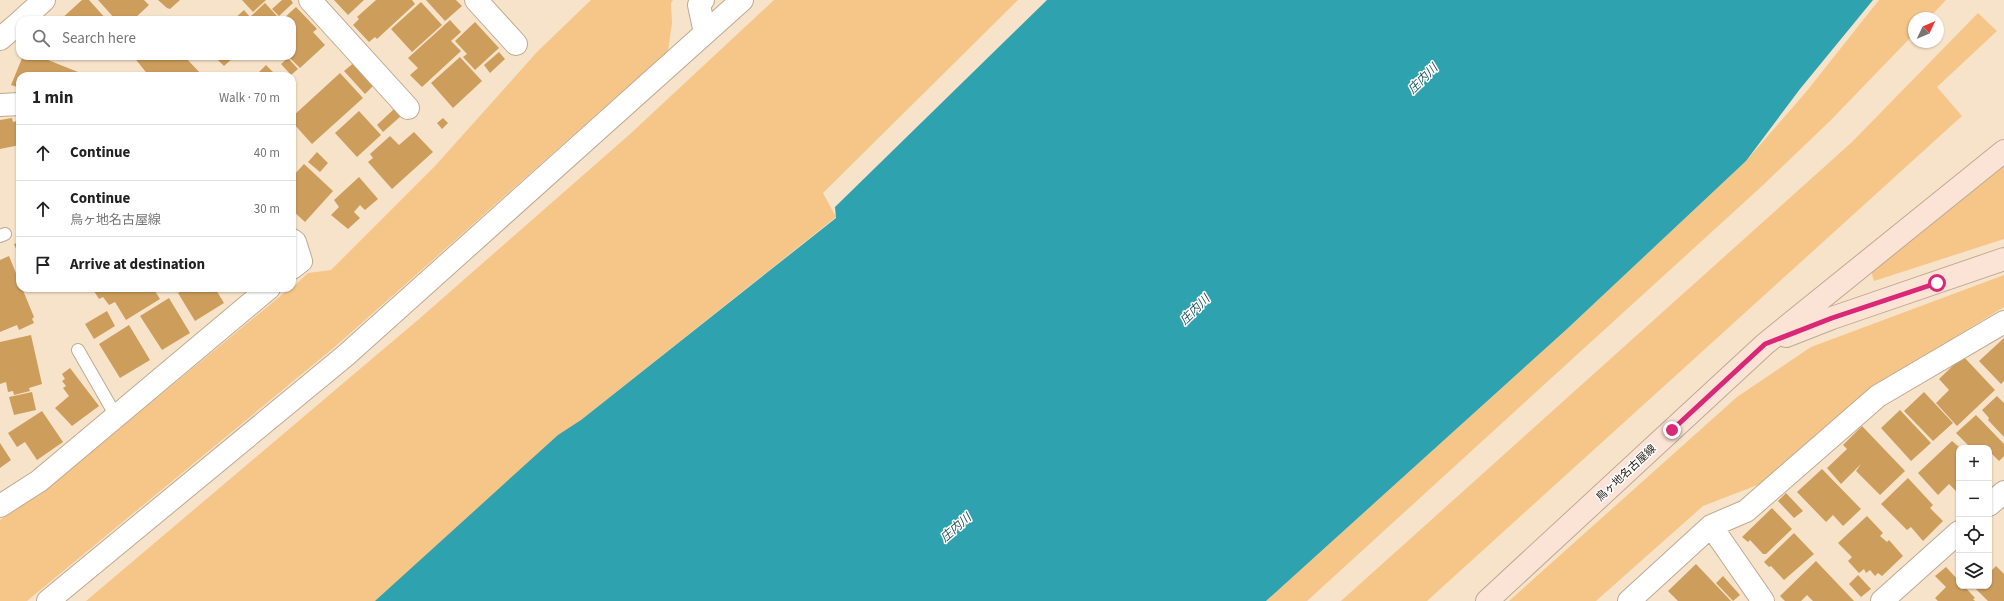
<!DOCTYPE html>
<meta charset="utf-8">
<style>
body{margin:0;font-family:"Source Sans 3","Noto Sans JP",sans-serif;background:#f2f2f2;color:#222}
.controls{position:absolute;right:12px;bottom:12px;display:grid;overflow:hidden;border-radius:8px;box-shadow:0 1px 3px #0004}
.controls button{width:36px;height:36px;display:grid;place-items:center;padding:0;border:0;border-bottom:1px solid #e0e0e0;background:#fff;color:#222;font:20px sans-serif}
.compass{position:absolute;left:1908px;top:12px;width:36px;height:36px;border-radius:50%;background:#fff;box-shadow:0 1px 3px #0004;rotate:46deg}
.stop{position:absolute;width:12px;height:12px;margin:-9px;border:3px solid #db2777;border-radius:50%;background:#fff}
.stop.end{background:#db2777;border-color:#fff;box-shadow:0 1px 4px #0008}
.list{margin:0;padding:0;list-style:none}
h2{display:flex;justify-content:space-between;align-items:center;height:52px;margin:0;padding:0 16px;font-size:17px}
h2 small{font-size:13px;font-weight:400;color:#767676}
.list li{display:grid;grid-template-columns:26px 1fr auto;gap:12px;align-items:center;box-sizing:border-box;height:56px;padding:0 16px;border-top:1px solid #e0e0e0}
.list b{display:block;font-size:15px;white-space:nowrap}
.list p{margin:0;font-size:13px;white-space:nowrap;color:#767676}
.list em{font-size:13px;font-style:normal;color:#767676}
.icon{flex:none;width:22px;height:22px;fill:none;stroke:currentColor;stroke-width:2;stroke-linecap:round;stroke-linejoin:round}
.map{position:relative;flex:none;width:2004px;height:601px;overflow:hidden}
.search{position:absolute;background:#fff;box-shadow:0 1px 3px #0004;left:16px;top:16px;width:280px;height:44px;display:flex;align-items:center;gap:10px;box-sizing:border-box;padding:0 14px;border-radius:12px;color:#767676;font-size:15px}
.panel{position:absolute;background:#fff;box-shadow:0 1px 3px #0004;left:16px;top:72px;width:280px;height:220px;border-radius:12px}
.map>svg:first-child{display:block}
.green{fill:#f5c688}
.water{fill:#2ea2af}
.building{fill:#cd9d5c}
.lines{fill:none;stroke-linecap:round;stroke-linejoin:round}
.lane-casing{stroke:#beaa92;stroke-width:14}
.street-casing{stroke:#beaa92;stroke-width:24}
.secondary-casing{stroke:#beaa92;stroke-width:24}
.lane{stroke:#fff;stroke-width:12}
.street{stroke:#fff;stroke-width:22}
.secondary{stroke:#fbe3d6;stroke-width:22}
.route{stroke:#db2777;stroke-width:5}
.labels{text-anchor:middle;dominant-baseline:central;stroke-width:3;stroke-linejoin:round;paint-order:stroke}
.street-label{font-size:11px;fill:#211a11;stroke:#fff}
.water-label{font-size:12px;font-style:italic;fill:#29585e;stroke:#fff}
</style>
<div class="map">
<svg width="2004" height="601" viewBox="0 0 2004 601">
<rect width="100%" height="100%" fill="#f7e3c9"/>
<path class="green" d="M591,0H673L671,3L672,23L668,51L337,345L27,601H0V520L45,490L290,288H292L308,273L331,270L436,165L537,52Z
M774,0H1018L823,193L836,217L581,420L377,601H86L419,319L629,135Z
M1879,0H1946L1929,18H1914V34L1830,121L1761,187L1307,601H1266L1567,329L1746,161L1806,92Z
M1978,13L1997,31L1937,87L1962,116L1427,601H1341L1852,142Z
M2004,166V239L1874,281L1871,271Z
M2004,275V307L1871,389L1760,484L1703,506L1596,601H1509L1737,397L1811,347Z"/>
<path class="water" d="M1047,0H1873L1800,89L1746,161L1567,329L1266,601H375L558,435L581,420L836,218L835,207Z"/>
<path class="building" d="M82,0H89L107,20H60Z
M98,0H144L149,5L133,20H116Z
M158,0H180L170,9L167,8Z
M242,0H266L253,12Z
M282,0H291L293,3L279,16L272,9Z
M334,0H364L348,15Z
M376,0H412L415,4L377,39L375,37L369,42L353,25L359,19L357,17Z
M426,0H456L462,6L445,21Z
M421,2L442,25L412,52L391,29Z
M265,3L277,16L273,20H233L244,10L250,17Z
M296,7L317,29L313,32L325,45L300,68L288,56H292V20H282Z
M450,20L461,32L451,41L461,51L422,87L410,75L418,68L408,58Z
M475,22L499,48L475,70L463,57L467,54L455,41Z
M499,52L505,59L490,73L484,65Z
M23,56H38L88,76H20V88L11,85Z
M133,56H184L203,76H149Z
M214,56H235L224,66Z
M460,57L482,81L453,108L431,83Z
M288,58L298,69L291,75L281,64Z
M356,61L376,83L365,94L344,71Z
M266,65L277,76H255Z
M340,73L363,98L312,144L292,122V117Z
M394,109L401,116L383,132L377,125Z
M359,111L381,135L357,157L335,133Z
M12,118L13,122L20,120V145L0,149V120Z
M443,118L448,123L442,129L437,123Z
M414,132L433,152L392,189L368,162L373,158L370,154L390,136L399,145Z
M317,152L328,163L320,172L308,162Z
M304,164L333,191L305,222L292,210V177Z
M359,177L378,199L365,210L360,205L354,212L360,218L348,229L331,215L339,207L334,200Z
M20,242V258L14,244Z
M9,256L20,283V288H22L34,317L32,319L34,323L19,330L17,325L0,332V260Z
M92,288H153L160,299L126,320L115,302L109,305L103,297L99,299Z
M187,288H215L224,303L195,321L178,293Z
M169,298L190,333L162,350L140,316Z
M107,311L115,326L94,339L85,324Z
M129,325L150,360L120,378L99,344Z
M31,335L42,384L29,388L30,391L14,395L13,391L8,392L6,382L0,384V342Z
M2004,338V381L2001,384L1979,361Z
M1963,356L1995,390L1957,426L1936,403L1949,390L1939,379Z
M70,368L99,406L72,426L55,408L69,396L63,388L66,386L62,381L65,379L62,374Z
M32,392L36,410L14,415L9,397Z
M1924,392L1953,423L1933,441L1904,411Z
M1997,396L2004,403V437L1988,420L1989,418L1982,410Z
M1900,410L1931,443L1911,461L1881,428Z
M42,411L63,442L37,460L25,442L17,447L8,433Z
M1976,415L2004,444V456L1999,461L1991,453L1989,455V448H1971L1956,433Z
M1862,426L1905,471L1880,495L1856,471L1861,464L1841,484L1827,468L1847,449L1843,445Z
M1952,441L1959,447V494L1949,484L1938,495L1918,473Z
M0,443L11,460L0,468Z
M1822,469L1861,509L1843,526L1833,515L1826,522L1797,492Z
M1908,478L1933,505L1930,508L1943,521L1923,541L1911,527L1907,530L1881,504Z
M1786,493L1803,511L1794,518L1778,501Z
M1772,508L1792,529L1766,554H1763L1750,540L1748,542L1742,537Z
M1867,516L1883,533L1880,536L1887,542L1889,540L1903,556L1882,576L1878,573L1875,576L1870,570L1866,573L1864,569L1859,573L1848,561L1852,557L1838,543Z
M1794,533L1814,554L1784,580L1771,566L1769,567L1764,562Z
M1816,561L1854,601H1813L1807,595L1801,601H1785L1780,596Z
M1696,564L1731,601H1678L1668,591Z
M1996,566L2004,574V601H1988L1974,587L1989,586V573Z
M1946,567L1959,581V586H1964L1975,598L1973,599L1975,601H1938L1935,598L1946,587L1935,576Z
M1858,575L1871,589L1861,597L1849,584Z
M1723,576L1740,595L1733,601L1716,583Z"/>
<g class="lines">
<defs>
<path id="lane" d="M0,236L5,234
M78,350L116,416"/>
<path id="street" d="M310,0L408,108
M476,0L516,44
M703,0L699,5L705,33
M22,20L44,0
M0,39L20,22
M0,105L20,104
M292,240L295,242L301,261L292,268
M1989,505L2004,492
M0,506L39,481L269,288
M1711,526L1763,601
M48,601L345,356L742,0
M1629,601L1711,526L1746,511L1878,396L2004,322
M1882,601L1959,532"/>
<path id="secondary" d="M1786,336L1832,318L2004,259
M1487,601L1765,344L2004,151"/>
</defs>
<use href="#lane" class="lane-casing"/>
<use href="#street" class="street-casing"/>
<use href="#secondary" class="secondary-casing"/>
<use href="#lane" class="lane"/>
<use href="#street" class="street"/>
<use href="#secondary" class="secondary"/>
</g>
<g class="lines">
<path class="route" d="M1672,430L1765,344L1832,318L1937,283"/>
</g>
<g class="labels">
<g class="street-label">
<text transform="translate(1626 473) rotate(-43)">鳥ヶ地名古屋線</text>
</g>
<g class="water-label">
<text transform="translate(1423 79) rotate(-45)">庄内川</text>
<text transform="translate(1195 310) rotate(-45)">庄内川</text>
<text transform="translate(956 528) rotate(-41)">庄内川</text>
</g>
</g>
</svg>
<div class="controls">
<button>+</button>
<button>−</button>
<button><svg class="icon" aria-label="locate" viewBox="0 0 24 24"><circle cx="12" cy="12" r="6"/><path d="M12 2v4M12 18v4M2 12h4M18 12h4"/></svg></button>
<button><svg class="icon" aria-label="layers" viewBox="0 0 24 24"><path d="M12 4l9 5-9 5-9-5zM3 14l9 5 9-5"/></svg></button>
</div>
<svg class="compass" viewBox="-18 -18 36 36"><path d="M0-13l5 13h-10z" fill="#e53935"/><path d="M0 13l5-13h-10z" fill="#767676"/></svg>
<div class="stop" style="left:1937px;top:283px"></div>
<div class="stop end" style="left:1672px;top:430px"></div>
<div class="search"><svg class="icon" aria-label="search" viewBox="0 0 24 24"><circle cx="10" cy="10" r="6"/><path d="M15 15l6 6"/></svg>Search here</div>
<section class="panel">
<h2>1 min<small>Walk · 70 m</small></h2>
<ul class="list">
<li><svg class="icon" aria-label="ahead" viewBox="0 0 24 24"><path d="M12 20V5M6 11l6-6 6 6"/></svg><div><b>Continue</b></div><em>40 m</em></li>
<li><svg class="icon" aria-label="ahead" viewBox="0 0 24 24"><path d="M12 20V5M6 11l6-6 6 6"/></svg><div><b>Continue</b><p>鳥ヶ地名古屋線</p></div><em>30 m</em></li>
<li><svg class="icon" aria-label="arrive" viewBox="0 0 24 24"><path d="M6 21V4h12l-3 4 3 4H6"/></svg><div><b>Arrive at destination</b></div></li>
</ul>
</section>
</div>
